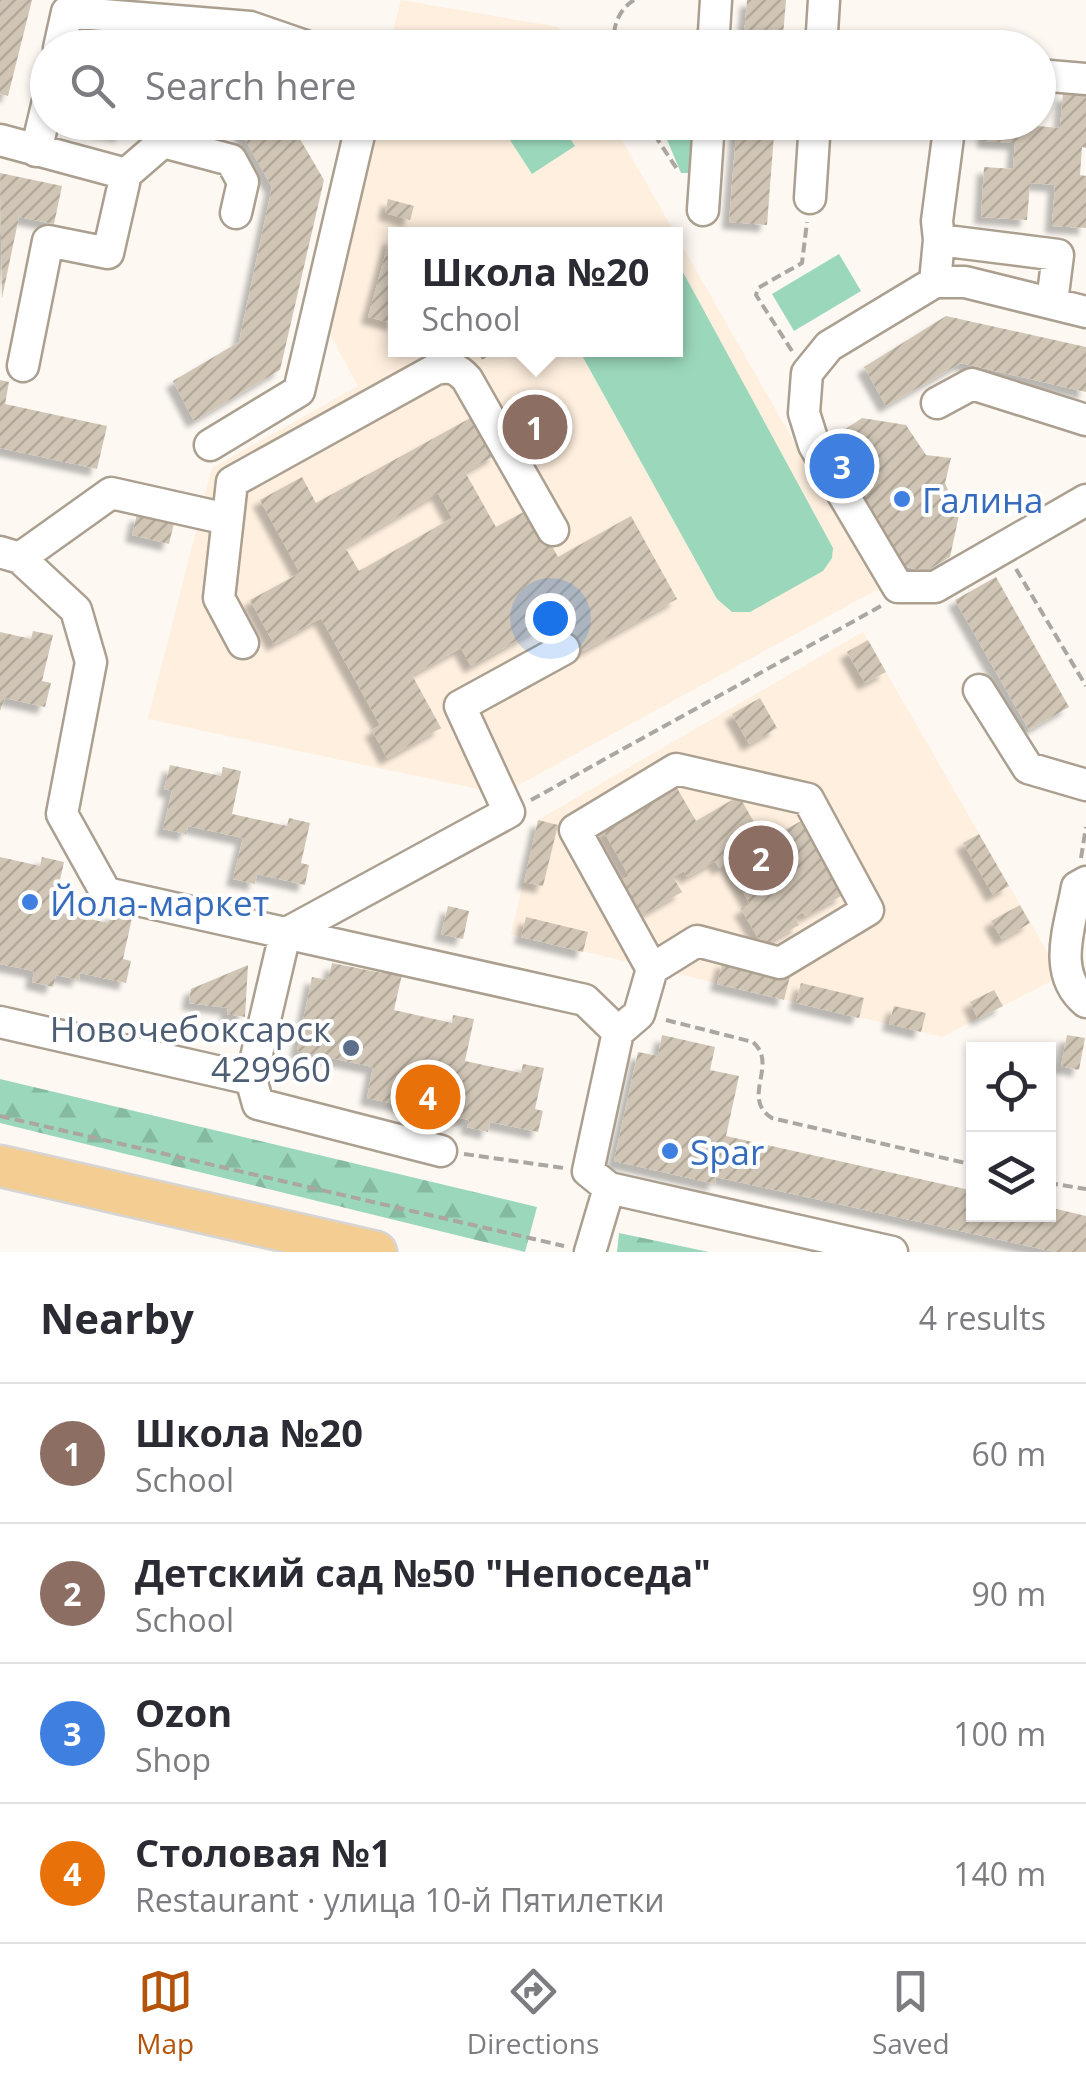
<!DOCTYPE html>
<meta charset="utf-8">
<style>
body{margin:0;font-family:"Open Sans",sans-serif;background:#f7f7f7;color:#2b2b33}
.controls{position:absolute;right:30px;bottom:30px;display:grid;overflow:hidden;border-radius:0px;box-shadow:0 2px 8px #0004}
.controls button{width:90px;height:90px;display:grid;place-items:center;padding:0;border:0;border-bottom:2px solid #e1e1e2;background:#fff;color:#2b2b33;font:50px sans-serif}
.you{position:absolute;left:550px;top:618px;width:35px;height:35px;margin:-25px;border:8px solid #fff;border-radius:50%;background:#1a73e8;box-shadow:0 0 0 15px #1a73e833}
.badge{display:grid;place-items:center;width:65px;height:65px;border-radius:50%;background:#b45309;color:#fff;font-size:32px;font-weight:700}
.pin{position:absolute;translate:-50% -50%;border:5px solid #fff;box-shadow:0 2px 10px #0006}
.popup{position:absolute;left:388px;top:227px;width:295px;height:130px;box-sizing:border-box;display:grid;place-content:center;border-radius:0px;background:#fff;filter:drop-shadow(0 2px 8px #0005);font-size:32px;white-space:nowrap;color:#7c7c81}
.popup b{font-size:38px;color:#2b2b33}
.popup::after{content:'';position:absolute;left:50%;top:100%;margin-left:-20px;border:20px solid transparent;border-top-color:#fff}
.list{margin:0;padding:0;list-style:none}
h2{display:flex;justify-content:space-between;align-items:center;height:130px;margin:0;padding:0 40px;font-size:42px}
h2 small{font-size:32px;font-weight:400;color:#7c7c81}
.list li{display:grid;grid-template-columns:65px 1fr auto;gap:30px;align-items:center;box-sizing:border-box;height:140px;padding:0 40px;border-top:2px solid #e1e1e2}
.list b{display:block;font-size:38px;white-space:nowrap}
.list p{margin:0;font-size:32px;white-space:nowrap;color:#7c7c81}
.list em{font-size:32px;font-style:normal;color:#7c7c81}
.icon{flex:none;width:55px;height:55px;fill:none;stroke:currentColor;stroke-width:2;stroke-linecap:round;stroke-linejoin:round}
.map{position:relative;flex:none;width:1086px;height:1252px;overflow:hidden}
.search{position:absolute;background:#fff;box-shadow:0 2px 8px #0004;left:30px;right:30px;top:30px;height:110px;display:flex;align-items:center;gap:25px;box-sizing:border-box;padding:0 35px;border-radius:55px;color:#7c7c81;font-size:38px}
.sheet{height:690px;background:#fff}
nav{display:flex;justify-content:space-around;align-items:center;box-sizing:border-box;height:140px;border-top:2px solid #e1e1e2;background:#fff;font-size:28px;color:#7c7c81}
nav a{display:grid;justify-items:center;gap:5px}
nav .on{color:#b45309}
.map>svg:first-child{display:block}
.built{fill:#feefde;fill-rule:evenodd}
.forest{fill:url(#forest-firs)}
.park{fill:#9bd8bb}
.building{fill:url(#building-hatch);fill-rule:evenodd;filter:url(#shadow)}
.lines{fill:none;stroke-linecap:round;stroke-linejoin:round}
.minor-casing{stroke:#ab9f90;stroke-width:35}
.major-casing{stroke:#d6d5d4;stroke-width:45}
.path{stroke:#aba6a0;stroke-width:4;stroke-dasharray:10 5;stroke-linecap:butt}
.minor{stroke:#fff;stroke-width:30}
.major{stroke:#f3cd92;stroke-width:40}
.shop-dot{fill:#3f7fe0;stroke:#fff;stroke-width:4}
.service-dot{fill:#5c6f8a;stroke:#fff;stroke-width:4}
.labels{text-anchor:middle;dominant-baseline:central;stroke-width:8;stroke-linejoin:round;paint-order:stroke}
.shop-label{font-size:35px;fill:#366cbe;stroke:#fff;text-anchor:start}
.service-label{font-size:35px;fill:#4e5e75;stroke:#fff;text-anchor:end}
</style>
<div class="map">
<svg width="1086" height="1252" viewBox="0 0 1086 1252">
<defs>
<pattern id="forest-firs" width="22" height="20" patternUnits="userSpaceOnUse" patternTransform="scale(2.5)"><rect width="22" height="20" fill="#9bd8bb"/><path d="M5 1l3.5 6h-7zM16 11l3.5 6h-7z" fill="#85b9a0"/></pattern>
<pattern id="building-hatch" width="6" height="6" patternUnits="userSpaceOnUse" patternTransform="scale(2.5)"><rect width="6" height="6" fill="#d1c6b6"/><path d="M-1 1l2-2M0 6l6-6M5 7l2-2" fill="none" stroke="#b3a99b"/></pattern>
<filter id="shadow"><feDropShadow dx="-7" dy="7" stdDeviation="2.5" flood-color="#0004"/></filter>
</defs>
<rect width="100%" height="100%" fill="#fdf8f2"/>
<path class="built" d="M401,0L558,27L569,47H389Z
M371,123H612L878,589L502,794L148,719L212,468L358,386L323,322ZM395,235H675V350H395Z
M863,632L1061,976L942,1037L511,934L538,820Z"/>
<path class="forest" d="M0,1079L537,1207L525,1252L0,1123Z
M619,1233L709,1252H617Z"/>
<path class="park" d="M499,123H560L575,146L532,174Z
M660,123H700L698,173H681Z
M839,254L861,291L794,331L772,294Z
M675,264L684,274L833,548L832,558L823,571L750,612H732L717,599L579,350H675Z"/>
<path class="building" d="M0,0H32L8,96L0,94Z
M747,0H786L782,48H743Z
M1063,94L1086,95V148L1082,147L1080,175L1086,176V228L1052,226L1055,185L1030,183L1027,220L981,217L984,167L1013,169L1015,143L984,141L985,122H1037V126L1060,128Z
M82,122H125L122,135L81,127Z
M235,122H290L324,180L280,370L194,421L173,381L239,342L272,187Z
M737,122H775L767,225L729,222Z
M0,173L62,186L54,224L19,217L2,298Z
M388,199L414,206L410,220L385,213Z
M390,237L395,238V324L368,317Z
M946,316L1086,347V392L961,363L886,406L864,367Z
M0,380L9,382L5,404L107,426L97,469L0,448Z
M474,416L496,455L465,472L496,527L531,508L558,557L631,516L677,599L583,651L563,615L471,666L461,648L412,675L441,728L387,758L372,730L380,725L321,618L274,644L250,600L300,573L260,500L302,477L316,503ZM438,493L452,518L359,571L345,547Z
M862,418L906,425L926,455L951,458L945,483L959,515L950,557L926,571L891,564L831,466L837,435Z
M137,514L174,523L169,544L132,535Z
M996,577L1069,707L1029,730L955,600Z
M33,631L53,635L42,681L51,683L45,707L5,698L0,711V632L31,639Z
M868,640L886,672L865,683L847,652Z
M760,698L777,728L749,744L732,714Z
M170,765L221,776L223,767L241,771L232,814L287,826L289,818L310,823L301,863L309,865L305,885L257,874L255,884L233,879L243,838L188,826L186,834L163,829L172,791L164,789Z
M677,788L696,821L739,796L765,841L801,821L843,895L805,916L803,912L795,917L799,925L763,946L741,909L750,904L727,864L719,868L715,861L687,877L684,871L673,877L682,892L642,915L622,880L629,876L603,830Z
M538,820L558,825L543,886L524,882Z
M979,834L1009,886L993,895L963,843Z
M0,857L40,866L42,857L64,862L53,911L108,923L110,913L132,918L123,959L131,961L126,983L80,973L79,980L56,975L53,987L32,982L34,971L0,964Z
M1020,905L1030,923L1002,939L991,921Z
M448,906L469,911L463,939L441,934Z
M526,917L588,932L583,952L521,937Z
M723,961L790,976L784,1000L717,984Z
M332,963L382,973L383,966L403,970L394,1010L452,1023L453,1015L474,1019L465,1061L521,1073L523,1064L544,1068L535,1109L543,1111L538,1132L490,1122L488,1132L467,1127L469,1120L367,1098L373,1067L297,1051L312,977L328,980Z
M248,965L245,1017L227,1014L228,1008L189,1003L191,989Z
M801,983L864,998L859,1018L796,1003Z
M994,990L1003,1006L978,1019L970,1002Z
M894,1006L926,1013L921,1032L889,1024Z
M662,1035L715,1047L710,1070L739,1076L726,1136L974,1191V1214H1048V1207L1086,1216V1252H1055L716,1177L715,1184L614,1161L638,1052L658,1056Z
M1067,1035L1085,1038L1079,1070L1061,1066Z"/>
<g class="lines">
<defs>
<path id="minor" d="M59,48L67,12L250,27L311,48
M713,48L716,0
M821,48L824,0
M1038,75L1086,79
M0,140L126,174
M36,151L48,101
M810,198L815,122
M703,210L709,122
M939,240L937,221L950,122
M935,282L939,240L1058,255L1052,302
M1086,312L965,282H935L829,346L807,373L804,413L814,445L898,587H935L1086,500
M23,366L48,241L108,253L126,174L163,142L231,160L243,182L236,213
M937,403L972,384L1086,420
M210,445L299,391L362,122
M0,552L20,558L76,610L91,662L62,814L106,893L585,1000L618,1032L588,1171L609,1188
M20,558L111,493L227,519
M243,643L219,598L232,482L436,369C450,366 457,368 467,379L553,530
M979,690L1028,768L1086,785
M1086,882L1077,887C1070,927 1051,973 1086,1002
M0,1022L251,1079
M618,1032L639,1014L652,969L575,830L676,769L808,799L868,910L780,963L697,941L652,969
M441,1151L258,1104L251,1079L285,934L509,812L460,706L564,649
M590,1252L609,1188L892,1252"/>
<path id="major" d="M0,1166L376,1252"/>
</defs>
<use href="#minor" class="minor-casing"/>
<use href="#major" class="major-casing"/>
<path class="path" d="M615,48C611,29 618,10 634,0
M646,122L679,172
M792,351L756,295L758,288L802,263L807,222
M481,358L495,350
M1016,569L1086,686
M531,800L881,606
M1081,858L1086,827
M666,1020L753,1042C779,1065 740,1098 772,1118L974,1165
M0,1116L564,1246
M464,1154L564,1168
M1048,1183L1086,1189"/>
<use href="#minor" class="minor"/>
<use href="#major" class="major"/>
</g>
<g class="shop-dot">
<circle cx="902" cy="499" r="10"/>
<circle cx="30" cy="902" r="10"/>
<circle cx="670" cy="1151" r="10"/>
</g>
<circle class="service-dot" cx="351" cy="1048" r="10"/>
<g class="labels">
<g class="shop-label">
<text x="922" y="499">Галина</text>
<text x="50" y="902">Йола-маркет</text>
<text x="690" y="1151">Spar</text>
</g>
<g class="service-label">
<text x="331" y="1028">Новочебоксарск<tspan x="331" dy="40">429960</tspan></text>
</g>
</g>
</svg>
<div class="controls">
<button><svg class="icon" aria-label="locate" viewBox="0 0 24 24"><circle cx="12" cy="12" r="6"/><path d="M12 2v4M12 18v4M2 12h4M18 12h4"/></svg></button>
<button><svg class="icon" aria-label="layers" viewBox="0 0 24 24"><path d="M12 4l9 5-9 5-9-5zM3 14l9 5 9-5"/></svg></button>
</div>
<div class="you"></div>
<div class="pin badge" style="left:535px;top:427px;background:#8d6e63">1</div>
<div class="popup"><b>Школа №20</b>School</div>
<div class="pin badge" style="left:761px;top:858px;background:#8d6e63">2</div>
<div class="pin badge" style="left:842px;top:466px;background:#3f7fe0">3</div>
<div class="pin badge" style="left:428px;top:1097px;background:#e8710a">4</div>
<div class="search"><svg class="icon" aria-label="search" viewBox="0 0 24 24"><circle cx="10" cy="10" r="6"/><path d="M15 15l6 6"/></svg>Search here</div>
</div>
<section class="sheet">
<h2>Nearby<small>4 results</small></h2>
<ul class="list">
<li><span class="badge" style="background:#8d6e63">1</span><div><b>Школа №20</b><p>School</p></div><em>60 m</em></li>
<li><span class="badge" style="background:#8d6e63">2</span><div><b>Детский сад №50 &quot;Непоседа&quot;</b><p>School</p></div><em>90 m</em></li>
<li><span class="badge" style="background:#3f7fe0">3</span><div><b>Ozon</b><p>Shop</p></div><em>100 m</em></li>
<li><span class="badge" style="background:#e8710a">4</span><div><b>Столовая №1</b><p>Restaurant · улица 10-й Пятилетки</p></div><em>140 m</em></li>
</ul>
</section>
<nav>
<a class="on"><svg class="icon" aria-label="map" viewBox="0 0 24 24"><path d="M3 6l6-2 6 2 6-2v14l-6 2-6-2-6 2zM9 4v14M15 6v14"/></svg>Map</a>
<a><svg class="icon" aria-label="directions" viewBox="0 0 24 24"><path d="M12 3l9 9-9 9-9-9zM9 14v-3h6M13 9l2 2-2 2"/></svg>Directions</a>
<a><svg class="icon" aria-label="saved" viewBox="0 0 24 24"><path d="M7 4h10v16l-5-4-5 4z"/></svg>Saved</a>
</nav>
